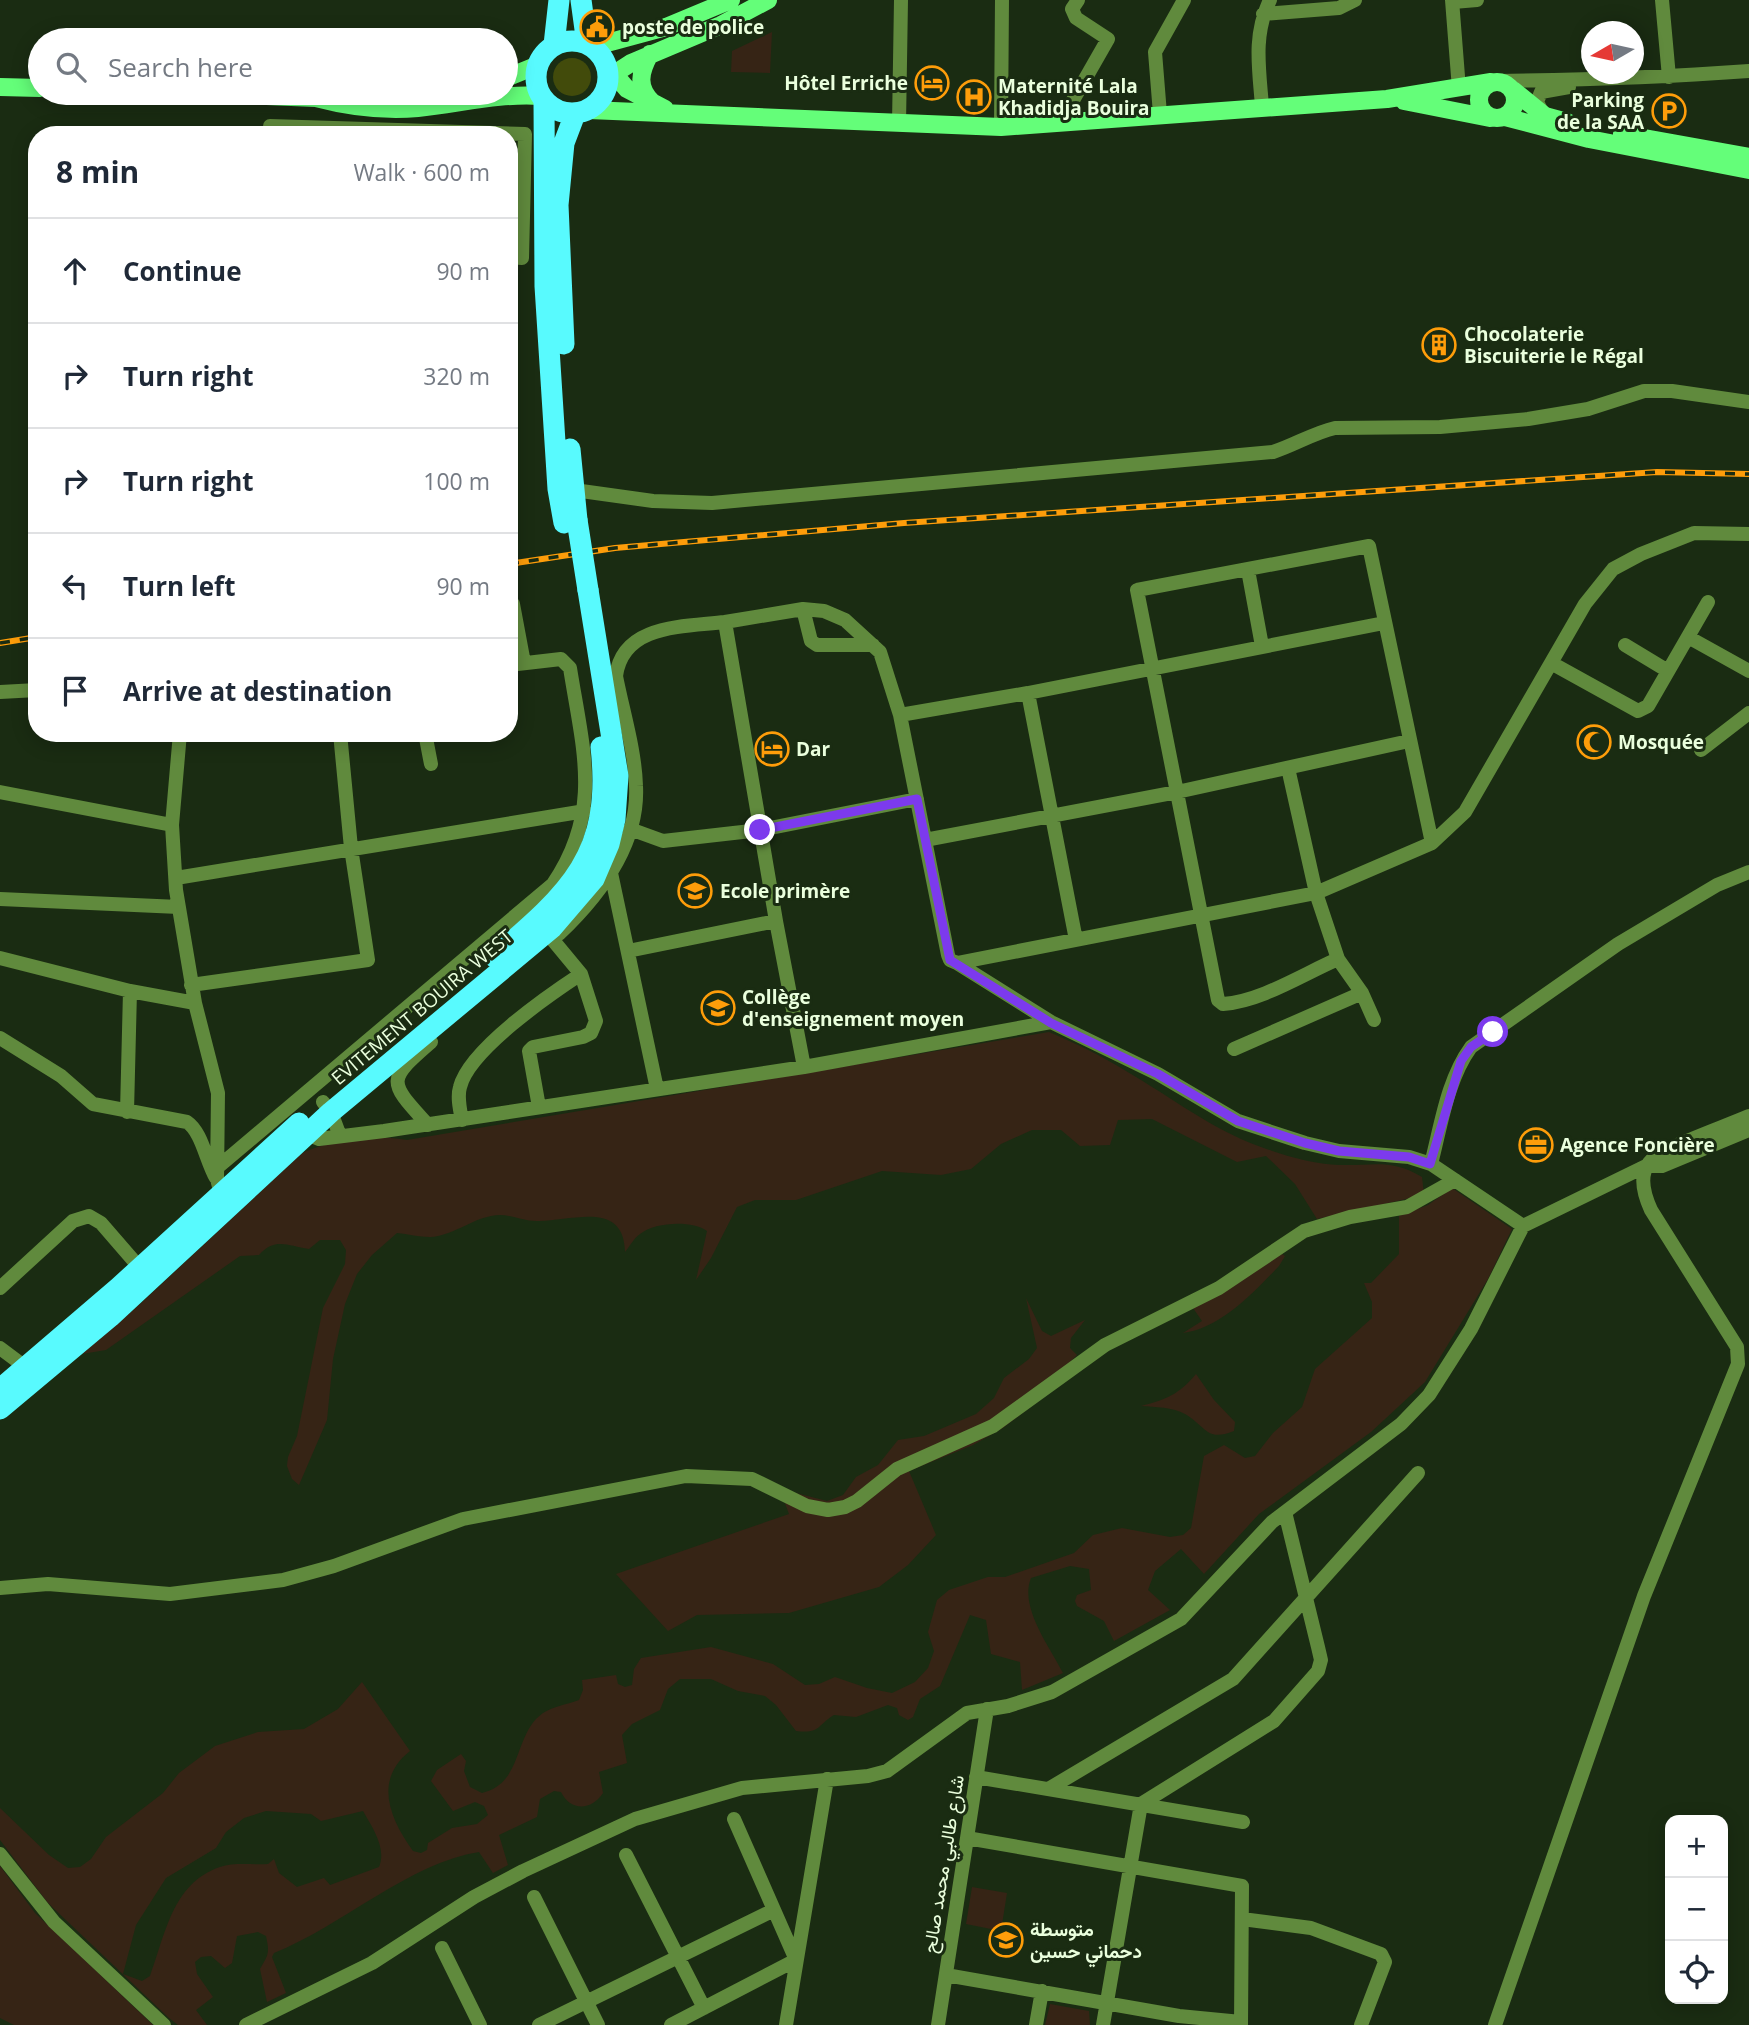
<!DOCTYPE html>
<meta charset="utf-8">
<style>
body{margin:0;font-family:"Open Sans",Vazirmatn,sans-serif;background:#f6f6f7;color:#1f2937}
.controls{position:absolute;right:21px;bottom:21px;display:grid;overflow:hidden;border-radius:14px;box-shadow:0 4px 18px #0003}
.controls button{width:63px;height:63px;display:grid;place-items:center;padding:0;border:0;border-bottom:2px solid #e0e1e3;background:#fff;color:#1f2937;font:35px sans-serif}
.compass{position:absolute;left:1581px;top:21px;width:63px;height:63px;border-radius:50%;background:#fff;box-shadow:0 4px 18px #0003;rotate:261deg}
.stop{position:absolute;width:21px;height:21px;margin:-16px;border:5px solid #7c3aed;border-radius:50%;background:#fff}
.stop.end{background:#7c3aed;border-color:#fff;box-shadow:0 2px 7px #0008}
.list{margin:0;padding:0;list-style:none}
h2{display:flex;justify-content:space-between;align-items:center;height:91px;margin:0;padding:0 28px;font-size:30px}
h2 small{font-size:23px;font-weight:400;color:#747a83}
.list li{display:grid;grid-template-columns:46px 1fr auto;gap:21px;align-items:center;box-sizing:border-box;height:105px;padding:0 28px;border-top:2px solid #e0e1e3}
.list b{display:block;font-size:26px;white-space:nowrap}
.list em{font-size:23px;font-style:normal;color:#747a83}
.icon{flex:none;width:38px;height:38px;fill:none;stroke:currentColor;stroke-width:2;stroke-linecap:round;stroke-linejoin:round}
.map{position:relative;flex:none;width:1749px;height:2025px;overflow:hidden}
.search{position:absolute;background:#fff;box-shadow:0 4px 18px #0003;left:28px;top:28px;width:490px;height:77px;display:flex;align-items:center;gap:18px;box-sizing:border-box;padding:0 24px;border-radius:38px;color:#747a83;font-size:26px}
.panel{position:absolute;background:#fff;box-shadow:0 4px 18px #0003;left:28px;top:126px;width:490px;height:616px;border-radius:28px}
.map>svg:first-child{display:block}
.green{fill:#362415;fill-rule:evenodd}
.water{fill:#424b0b}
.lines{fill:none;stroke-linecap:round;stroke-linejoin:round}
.minor{stroke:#608a3d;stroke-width:14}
.major{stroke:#64fe79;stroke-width:18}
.highway{stroke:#58fafe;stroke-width:21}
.rail-casing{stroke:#fe9d0a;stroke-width:6}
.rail{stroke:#1a2c12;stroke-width:3.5;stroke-dasharray:10;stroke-linecap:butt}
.highway-bridge{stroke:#58fafe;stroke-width:21}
.route{stroke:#7c3aed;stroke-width:9}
.labels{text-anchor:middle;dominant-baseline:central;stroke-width:6;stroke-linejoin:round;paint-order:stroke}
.poi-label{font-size:19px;font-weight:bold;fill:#eaffdd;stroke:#1a2c12;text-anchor:start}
.street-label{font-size:19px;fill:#eaffdd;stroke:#1a2c12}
</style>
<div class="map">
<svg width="1749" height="2025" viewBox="0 0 1749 2025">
<rect width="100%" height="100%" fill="#1a2c12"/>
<path class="green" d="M772,32L770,73L731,72L732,51Z
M1049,1032C1075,1043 1102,1056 1126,1071C1171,1097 1211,1129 1261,1147C1286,1156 1313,1164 1340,1165C1373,1166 1391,1158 1422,1177L1424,1195L1317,1219L1295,1184L1266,1156L1237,1162L1152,1119L1118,1120L1110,1145L1080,1146L1061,1130H1032L1001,1144L971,1169L941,1175L882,1171L796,1200H755L737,1207L711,1258L696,1280L707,1231C692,1220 655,1222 640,1234C634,1238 629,1247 625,1252C624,1200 572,1221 539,1221C522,1222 509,1212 491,1216C470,1220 452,1236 430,1237C419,1237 408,1234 397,1233L372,1255L357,1274L345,1304L333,1359L327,1420L299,1485L292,1479L287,1466L288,1457L297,1436L323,1308L345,1264L346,1250L340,1240H320L309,1249C288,1246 275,1237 259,1255L240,1256L106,1350L82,1354L139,1305L302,1153C338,1138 368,1134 407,1140Z
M1452,1188L1512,1229L1488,1279L1425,1382L1371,1432L1259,1514L1204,1574L1181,1549L1155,1571L1148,1590L1170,1610L1114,1641L1104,1621L1077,1606L1075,1601L1077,1595L1091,1590L1089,1569L1070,1566L1031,1578C1019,1607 1050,1647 1063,1673L1022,1690L1020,1662L991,1654L986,1620L970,1615L940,1686L920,1699L913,1717L908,1720L899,1715L897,1708L888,1705L856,1717L834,1715C817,1725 821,1734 796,1731L776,1705L765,1696L738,1691L711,1679H680L668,1689L660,1710L632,1724L622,1735L627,1763L599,1772L603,1793C592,1810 571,1812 561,1792L554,1791L540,1799L537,1817L499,1835L508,1865L493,1873L479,1852C411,1862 340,1927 274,1953L272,1957L286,1993L267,2002L260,1969C268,1955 270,1954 266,1936L258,1932L237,1936L232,1963L225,1968L211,1956L201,1957L195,1962L197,1974L213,1997L196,2010L207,2025H178L169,2018L48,1903L0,1840V1808L49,1855L68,1868L80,1867L91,1859L106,1837L163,1793L179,1773L215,1746L258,1732L304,1729L338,1709L362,1682L410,1751C373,1780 390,1819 413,1851L421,1853L427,1850L428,1843L452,1828L477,1824L488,1815L484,1806L475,1802L453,1811L431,1781L437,1770L461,1754L466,1761L464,1771L470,1787L482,1793C524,1783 513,1734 543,1713C552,1707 568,1704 579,1700L583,1690L582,1680L616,1675L618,1684L625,1687L632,1685L634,1669L641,1658L711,1647L773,1664L805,1685L819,1684L835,1677L867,1688L892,1693L915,1682L928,1668L934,1651L928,1632L937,1600L949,1590L988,1577H1005L1074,1553L1093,1535L1122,1528L1170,1537L1183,1535L1191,1528L1204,1456L1224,1445L1245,1458L1255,1456L1273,1433L1302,1407L1315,1369L1372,1318V1302L1364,1283H1371L1399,1254V1216L1428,1205ZM266,1811L311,1814L321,1821L363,1811C372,1827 387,1848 379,1867L330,1885L324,1878L297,1887L279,1873L274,1859L268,1864C254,1865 233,1862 220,1867C172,1883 165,1936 150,1976L142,1981L123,1974L136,1925L166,1878L216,1848L226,1832L244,1818Z
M1282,1254L1285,1256L1279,1266C1253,1293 1221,1328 1183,1333L1202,1321L1193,1308Z
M1026,1298L1042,1331L1051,1336L1085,1320L1071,1338L1070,1348L1077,1355L1071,1361L1062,1383L1003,1428L973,1445L909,1471L936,1535L908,1565L879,1587L789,1613L697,1615L668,1631L616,1574L789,1514L783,1498L792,1492L827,1501L843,1495L856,1477L878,1465L898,1440L924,1436L976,1414L994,1398L1004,1378L1029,1359L1037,1348Z
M1196,1374L1214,1400L1235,1422L1234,1431C1206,1442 1207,1427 1185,1414C1173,1407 1155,1407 1141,1406C1165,1400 1180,1394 1196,1374Z
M0,1866L35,1913L153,2025H14L0,2018Z
M972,1887L1007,1893L1001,1931L966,1924Z
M1050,2004L1089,2011L1090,2025H1045Z"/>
<path class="water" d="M553 77a19 19 0 1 1 38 0a19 19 0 1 1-38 0Z"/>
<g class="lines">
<path class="minor" d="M1452,0L1459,89
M1662,0L1669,77
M1453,2L1477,0
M1263,14L1339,8L1355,0
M1497,81C1582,80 1665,77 1749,71
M1262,106C1259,68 1253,35 1270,0
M1160,114L1155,52L1184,0
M1543,114L1537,102L1541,92L1569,87
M1060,123L1108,39L1076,18L1072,9L1078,0
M899,124L901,0
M1001,127L1002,0
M270,135V126L525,134L522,258L509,257
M567,489L653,501L712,503L1273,452C1295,445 1313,433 1335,428L1440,427L1528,419L1588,409L1644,391H1672L1749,402
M1248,570L1262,646
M509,603L513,604L524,663
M803,609L811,641L817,645H873
M1688,637L1749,671
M1625,645L1668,671
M1553,664L1638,711L1648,706L1708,602
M0,692L37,690
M1028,693L1076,940
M900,715L1028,693L1384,623
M180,733L172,825L176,890L195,1003L218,1093L217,1179L222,1198
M425,733L431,764
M1701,750L1749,713
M1288,768L1316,893L1338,959L1362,993L1374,1020
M0,792L172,825
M630,829L663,841L760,830L917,799
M925,840L1177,792L1409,741
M611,873L657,1089
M176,878L585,811
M0,899L179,907
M776,921L725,622L803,609L824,611L845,620L880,652L900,715L948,955L950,960L957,963L1316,893L1432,843L1465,812L1585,604L1613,569L1641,554L1694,533L1749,534
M559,934C599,896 639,845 636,786C635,750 623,712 616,676C623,624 683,627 725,622
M628,951L776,921L804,1067
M0,958L130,991L195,1003
M1338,959C1303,974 1262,1001 1223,1004L1218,1000L1137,590L1369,546L1432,843
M957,963L1051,1022L1158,1074L1238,1121L1305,1143L1339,1151L1409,1157L1431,1164L1523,1226L1646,1166H1662L1749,1130
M191,985L368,960L351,848L340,733
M0,1038L61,1076L93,1104L187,1122C202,1132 206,1161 216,1178
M1234,1049L1362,993
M323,1102L331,1112L340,1136
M539,1107L529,1051L533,1047L583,1037L591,1033L596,1021L581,974L552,939
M127,1112L130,991
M462,1120C460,1110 457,1097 460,1087C469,1050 549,995 581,974
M428,1125C388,1081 386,1081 431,1042
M302,1132L319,1139L384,1131L804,1067L1051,1022
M1431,1164C1441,1126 1447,1080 1471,1047L1618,944L1717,885L1749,872
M218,1167L553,884C603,811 583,750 570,668L561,659L509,665
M0,1288L73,1221L89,1216L101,1223L140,1268
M0,1348L24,1366
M0,1588L48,1584L170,1594L283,1580L334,1566L463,1519L686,1476L752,1479L807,1506L828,1510L845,1507L857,1501L897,1469L993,1426L1105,1345L1219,1288L1304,1231L1350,1217L1407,1207L1455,1180
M976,1777L1243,1822
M1050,1788L1233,1679L1418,1473
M967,1838L1242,1886L1241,2025
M0,1854L54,1922L164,2025
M626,1855L704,2008
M534,1897L598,2025
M1242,1919L1311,1928L1381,1954L1385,1962L1361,2025
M442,1948L480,2025
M946,1975L1179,2016L1241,2022
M246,2025L372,1963L474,1897L523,1871L635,1819L742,1788L868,1776L887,1771L967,1713L1008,1706L1052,1692L1181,1619L1272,1522L1401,1424L1429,1395L1471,1329L1523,1226
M539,2025L774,1910
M671,2025L796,1960L734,1819
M786,2025L827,1779
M938,2025L987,1709
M1036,2025L1042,1991
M1103,2025L1141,1804L1274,1721L1318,1671L1321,1660L1318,1647L1285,1512
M1495,2025L1644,1596L1738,1364L1737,1347L1651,1210C1630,1164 1653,1154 1692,1139C1711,1131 1730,1124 1749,1116"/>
<path class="major" d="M592,47L666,27L731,0
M650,54C640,72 636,87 653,103
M608,67L627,89L665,109
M506,78L538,65
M1479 100a18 18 0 1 1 36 0a18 18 0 1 1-36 0Z
M0,87L40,88
M608,87L614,74L631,63L721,25L768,0
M1513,90L1545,116L1567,122
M194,93L316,98L411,93
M316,98C350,107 383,111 418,108C459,104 499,93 541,96
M1404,101L1490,118
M589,110L1001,127L1387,99L1491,82
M1505,117L1589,139L1749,170
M1622,134L1749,157"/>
<path class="highway" d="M581,0L587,44
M536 77a36 36 0 1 1 72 0a36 36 0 1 1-72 0Z
M554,45L559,0
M544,100L545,286L558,489L564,523
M564,344L558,205L564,143L575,114
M570,449L577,520
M494,957C570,892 613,855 601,747
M0,1389L118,1288L299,1123
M0,1409L110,1317L331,1112L552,928L594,879L609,844L615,819L618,776L588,590"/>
<defs>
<path id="rail" d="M509,564L615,548L904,523L1657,472L1749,474
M0,643L37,637"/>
</defs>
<use href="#rail" class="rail-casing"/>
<use href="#rail" class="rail"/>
<path class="highway-bridge" d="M577,520L588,590"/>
</g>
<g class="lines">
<path class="route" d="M760,830L917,799L950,960L1051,1023L1158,1074L1238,1121L1305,1143L1339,1151L1409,1157L1430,1164L1461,1061L1471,1047L1493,1032"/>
</g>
<defs>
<symbol id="civic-ring" viewBox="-11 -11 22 22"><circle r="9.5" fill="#1a2c12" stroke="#fe9d0a" stroke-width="1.5"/><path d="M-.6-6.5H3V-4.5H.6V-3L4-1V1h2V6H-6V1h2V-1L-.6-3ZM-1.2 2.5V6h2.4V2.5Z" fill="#fe9d0a"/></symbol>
<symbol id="hotel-ring" viewBox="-11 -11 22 22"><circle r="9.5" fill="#1a2c12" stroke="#fe9d0a" stroke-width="1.5"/><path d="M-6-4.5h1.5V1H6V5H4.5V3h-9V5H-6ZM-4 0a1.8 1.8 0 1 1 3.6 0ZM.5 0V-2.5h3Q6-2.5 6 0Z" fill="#fe9d0a"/></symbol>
<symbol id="hospital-ring" viewBox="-11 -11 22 22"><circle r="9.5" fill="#1a2c12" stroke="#fe9d0a" stroke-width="1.5"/><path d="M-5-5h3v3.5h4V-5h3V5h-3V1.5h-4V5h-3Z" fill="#fe9d0a"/></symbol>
<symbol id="parking-ring" viewBox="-11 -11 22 22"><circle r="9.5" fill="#1a2c12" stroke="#fe9d0a" stroke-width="1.5"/><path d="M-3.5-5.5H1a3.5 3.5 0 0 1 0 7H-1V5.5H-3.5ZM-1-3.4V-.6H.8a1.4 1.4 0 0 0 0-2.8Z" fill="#fe9d0a"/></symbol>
<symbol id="building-ring" viewBox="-11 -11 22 22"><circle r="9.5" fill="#1a2c12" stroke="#fe9d0a" stroke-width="1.5"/><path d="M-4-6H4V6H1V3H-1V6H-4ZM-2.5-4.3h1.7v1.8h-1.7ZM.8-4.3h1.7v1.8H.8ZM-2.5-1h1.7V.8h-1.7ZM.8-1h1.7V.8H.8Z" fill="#fe9d0a"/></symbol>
<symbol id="mosque-ring" viewBox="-11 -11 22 22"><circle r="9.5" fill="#1a2c12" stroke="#fe9d0a" stroke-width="1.5"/><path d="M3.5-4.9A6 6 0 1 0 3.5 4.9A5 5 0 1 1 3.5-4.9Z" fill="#fe9d0a"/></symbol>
<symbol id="school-ring" viewBox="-11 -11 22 22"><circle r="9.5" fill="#1a2c12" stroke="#fe9d0a" stroke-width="1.5"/><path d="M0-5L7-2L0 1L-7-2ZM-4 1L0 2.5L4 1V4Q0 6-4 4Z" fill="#fe9d0a"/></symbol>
<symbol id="office-ring" viewBox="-11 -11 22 22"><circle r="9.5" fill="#1a2c12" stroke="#fe9d0a" stroke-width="1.5"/><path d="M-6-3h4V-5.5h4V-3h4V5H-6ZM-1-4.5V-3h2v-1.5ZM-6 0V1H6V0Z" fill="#fe9d0a"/></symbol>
<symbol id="university-ring" viewBox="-11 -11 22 22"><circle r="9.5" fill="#1a2c12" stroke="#fe9d0a" stroke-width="1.5"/><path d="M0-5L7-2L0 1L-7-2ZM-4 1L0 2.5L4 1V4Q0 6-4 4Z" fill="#fe9d0a"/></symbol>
</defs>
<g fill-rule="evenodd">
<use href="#civic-ring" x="578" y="8" width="38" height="38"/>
<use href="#hotel-ring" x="913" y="64" width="38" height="38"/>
<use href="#hospital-ring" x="955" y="78" width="38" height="38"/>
<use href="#parking-ring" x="1650" y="92" width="38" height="38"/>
<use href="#building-ring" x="1420" y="326" width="38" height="38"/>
<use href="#mosque-ring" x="1575" y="723" width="38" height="38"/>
<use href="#hotel-ring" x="753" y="730" width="38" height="38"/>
<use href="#school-ring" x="676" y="872" width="38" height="38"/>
<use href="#school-ring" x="699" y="989" width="38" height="38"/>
<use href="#office-ring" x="1517" y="1126" width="38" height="38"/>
<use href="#university-ring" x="987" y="1921" width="38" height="38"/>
</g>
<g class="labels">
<g class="poi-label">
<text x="622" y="27">poste de police</text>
<text x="908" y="83" text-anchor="end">Hôtel Erriche</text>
<text x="998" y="86">Maternité Lala<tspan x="998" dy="22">Khadidja Bouira</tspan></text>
<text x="1644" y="100" text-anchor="end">Parking<tspan x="1644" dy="22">de la SAA</tspan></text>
<text x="1464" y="334">Chocolaterie<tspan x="1464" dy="22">Biscuiterie le Régal</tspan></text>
<text x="1618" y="742">Mosquée</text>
<text x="796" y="749">Dar</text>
<text x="720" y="891">Ecole primère</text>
<text x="742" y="997">Collège<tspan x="742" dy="22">d'enseignement moyen</tspan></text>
<text x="1560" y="1145">Agence Foncière</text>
<text x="1030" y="1929">متوسطة<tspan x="1030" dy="22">دحماني حسين</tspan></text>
</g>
<g class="street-label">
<text transform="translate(422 1007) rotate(-40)">EVITEMENT BOUIRA WEST</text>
<text transform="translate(943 1864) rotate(-81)">شارع طالبي محمد صالح</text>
</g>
</g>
</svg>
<div class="controls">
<button>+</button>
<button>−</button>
<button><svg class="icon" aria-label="locate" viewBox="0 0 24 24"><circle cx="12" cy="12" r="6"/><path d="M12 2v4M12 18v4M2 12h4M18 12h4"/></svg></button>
</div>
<svg class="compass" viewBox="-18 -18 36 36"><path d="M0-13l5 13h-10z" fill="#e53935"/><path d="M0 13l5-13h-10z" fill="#747a83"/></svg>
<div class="stop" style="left:1493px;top:1032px"></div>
<div class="stop end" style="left:760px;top:830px"></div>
<div class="search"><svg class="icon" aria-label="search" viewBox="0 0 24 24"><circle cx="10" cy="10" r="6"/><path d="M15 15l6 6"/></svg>Search here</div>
<section class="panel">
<h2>8 min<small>Walk · 600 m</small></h2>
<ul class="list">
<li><svg class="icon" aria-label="ahead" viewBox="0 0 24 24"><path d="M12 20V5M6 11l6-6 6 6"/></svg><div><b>Continue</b></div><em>90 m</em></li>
<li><svg class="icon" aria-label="right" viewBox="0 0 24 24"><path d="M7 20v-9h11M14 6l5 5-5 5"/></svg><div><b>Turn right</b></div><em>320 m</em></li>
<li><svg class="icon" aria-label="right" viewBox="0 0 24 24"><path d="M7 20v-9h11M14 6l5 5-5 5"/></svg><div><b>Turn right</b></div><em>100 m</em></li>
<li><svg class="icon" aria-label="left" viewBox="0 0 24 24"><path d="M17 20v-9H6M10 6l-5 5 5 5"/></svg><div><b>Turn left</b></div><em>90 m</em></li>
<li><svg class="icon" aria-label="arrive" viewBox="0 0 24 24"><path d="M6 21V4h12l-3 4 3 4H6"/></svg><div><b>Arrive at destination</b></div></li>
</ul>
</section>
</div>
